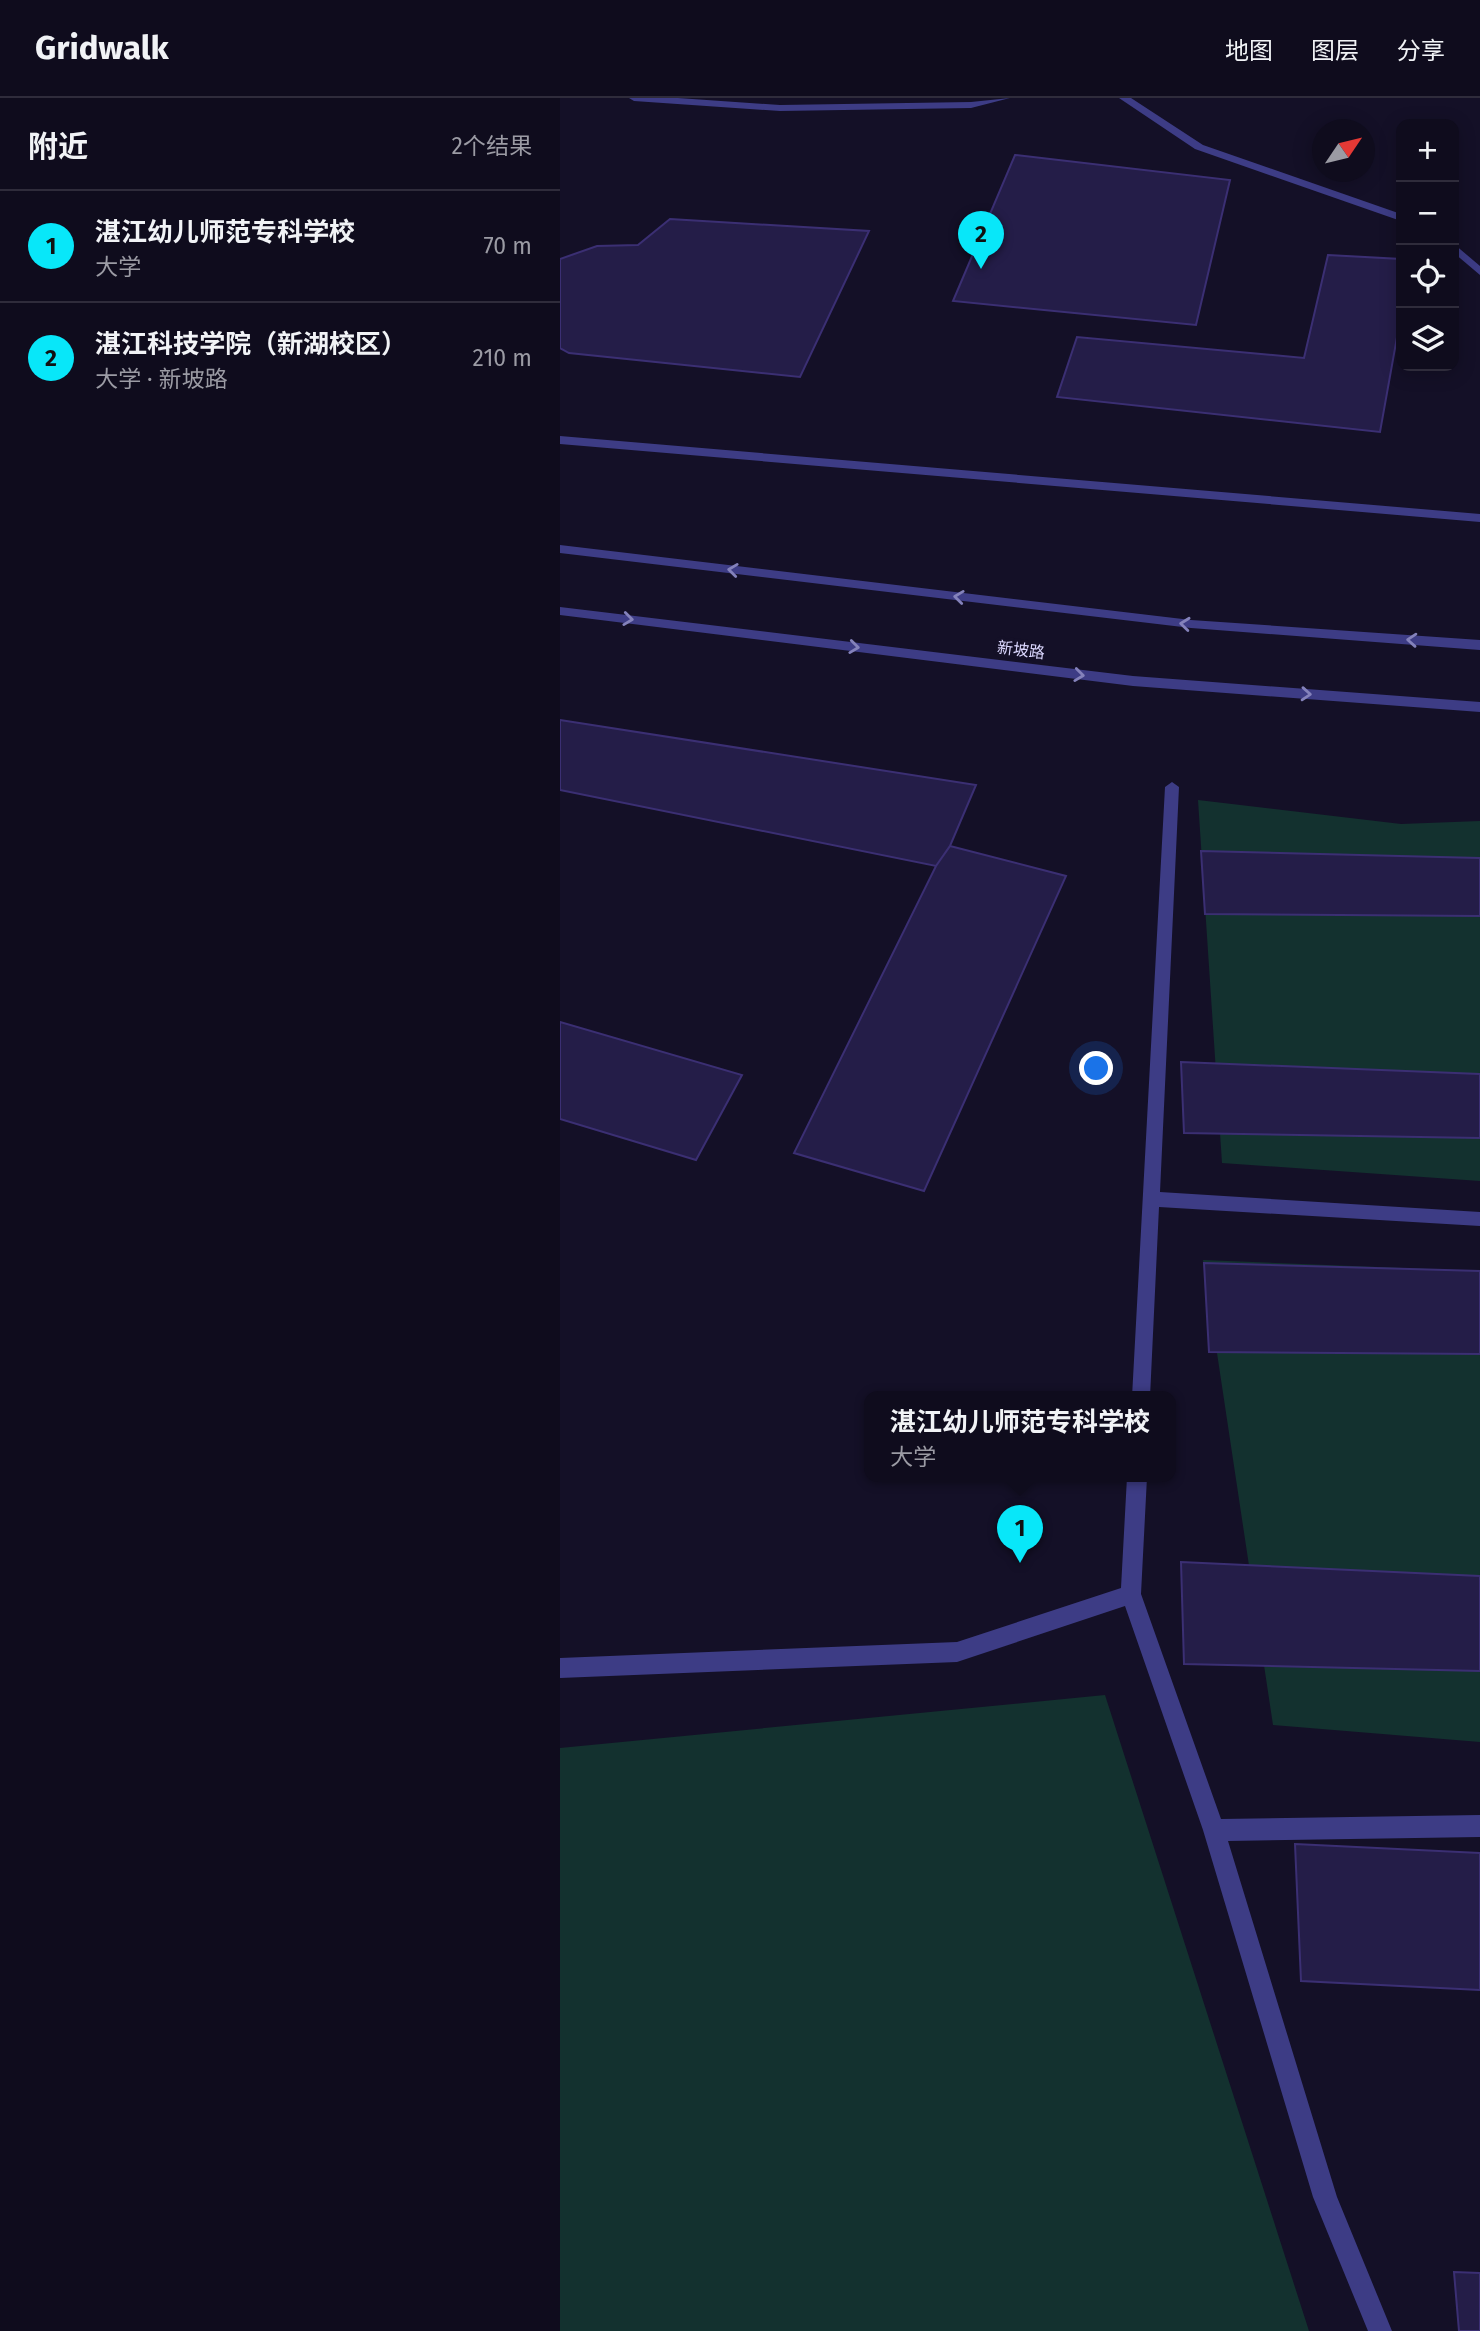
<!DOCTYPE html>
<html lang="zh">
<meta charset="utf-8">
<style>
body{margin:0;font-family:"Fira Sans","Noto Sans SC",sans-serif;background:#1d1a2a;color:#f1f3f6}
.controls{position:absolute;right:21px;top:21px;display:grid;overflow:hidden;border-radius:14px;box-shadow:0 4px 18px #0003}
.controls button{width:63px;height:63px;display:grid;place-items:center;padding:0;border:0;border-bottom:2px solid #2f2c3b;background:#0f0c1d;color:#f1f3f6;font:35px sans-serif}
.compass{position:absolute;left:752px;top:21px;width:63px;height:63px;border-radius:50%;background:#0f0c1d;box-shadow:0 4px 18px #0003;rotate:55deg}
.you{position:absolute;left:537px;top:971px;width:24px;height:24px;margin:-18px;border:5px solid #fff;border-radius:50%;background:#1a73e8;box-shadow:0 0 0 10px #1a73e833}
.badge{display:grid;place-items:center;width:46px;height:46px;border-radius:50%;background:#08e7f9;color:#111;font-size:23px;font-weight:700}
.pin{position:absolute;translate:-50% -58px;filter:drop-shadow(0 2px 4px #0008)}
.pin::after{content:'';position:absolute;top:37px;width:24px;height:21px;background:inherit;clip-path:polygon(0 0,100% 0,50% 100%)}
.popup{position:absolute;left:304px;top:1293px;width:312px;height:91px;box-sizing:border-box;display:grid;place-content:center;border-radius:14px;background:#0f0c1d;filter:drop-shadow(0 2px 5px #0005);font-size:23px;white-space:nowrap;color:#9b9ba4}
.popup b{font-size:26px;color:#f1f3f6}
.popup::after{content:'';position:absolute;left:50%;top:100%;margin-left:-14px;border:14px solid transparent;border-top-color:#0f0c1d}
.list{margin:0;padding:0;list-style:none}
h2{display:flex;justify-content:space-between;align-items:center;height:91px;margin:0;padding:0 28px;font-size:30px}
h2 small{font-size:23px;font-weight:400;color:#9b9ba4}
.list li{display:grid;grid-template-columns:46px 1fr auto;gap:21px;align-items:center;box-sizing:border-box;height:112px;padding:0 28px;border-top:2px solid #2f2c3b}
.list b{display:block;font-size:26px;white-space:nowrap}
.list p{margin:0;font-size:23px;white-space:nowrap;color:#9b9ba4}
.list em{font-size:23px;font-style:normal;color:#9b9ba4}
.icon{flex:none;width:38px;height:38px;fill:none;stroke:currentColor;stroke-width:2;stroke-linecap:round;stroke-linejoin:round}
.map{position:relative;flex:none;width:920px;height:2233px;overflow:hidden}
header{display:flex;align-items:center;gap:42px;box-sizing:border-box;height:98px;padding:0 35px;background:#0f0c1d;border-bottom:2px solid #2f2c3b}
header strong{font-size:33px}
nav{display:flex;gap:38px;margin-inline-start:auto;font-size:24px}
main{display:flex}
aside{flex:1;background:#0f0c1d}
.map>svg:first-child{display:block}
.green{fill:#13312f}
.building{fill:#241d48;stroke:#3b2f73;stroke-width:2}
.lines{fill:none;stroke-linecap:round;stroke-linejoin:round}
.minor{fill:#3d3c85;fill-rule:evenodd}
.oneway{stroke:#8482bb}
.labels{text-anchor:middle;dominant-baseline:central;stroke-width:7;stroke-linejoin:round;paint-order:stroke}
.far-street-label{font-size:16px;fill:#dbd7fe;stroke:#141027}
</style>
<header>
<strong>Gridwalk</strong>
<nav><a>地图</a><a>图层</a><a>分享</a></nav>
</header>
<main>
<aside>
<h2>附近<small>2个结果</small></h2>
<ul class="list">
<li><span class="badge">1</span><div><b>湛江幼儿师范专科学校</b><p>大学</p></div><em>70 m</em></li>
<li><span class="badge">2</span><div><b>湛江科技学院（新湖校区）</b><p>大学 · 新坡路</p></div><em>210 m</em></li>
</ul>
</aside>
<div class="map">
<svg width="920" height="2233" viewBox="0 0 920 2233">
<rect width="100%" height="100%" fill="#141027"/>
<path class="green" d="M638,702L841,726L920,723V1083L662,1065Z
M643,1162L920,1173V1644L713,1627Z
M545,1597L749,2233H0V1650Z"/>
<path class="building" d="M455,57L670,82L636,227L393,203Z
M110,121L309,133L240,279L9,255L0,250V161L37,148L78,147Z
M768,157L841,161V217L820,334L497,299L517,239L744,260Z
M0,622L416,687L390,748L376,768L0,692Z
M390,748L506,778L364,1093L234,1055L376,768Z
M641,753L920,760V818L645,816Z
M0,924L182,977L136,1062L0,1021Z
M621,964L920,976V1040L624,1035Z
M644,1165L920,1173V1256L649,1254Z
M621,1464L920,1478V1573L624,1566Z
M735,1746L920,1755V1892L741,1883Z
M894,2174L920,2175V2233H899Z"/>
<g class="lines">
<path class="minor" d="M69,0H118L220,7L411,4L450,0L411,10L220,13L74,3Z
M559,0H571L643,47L841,116V123L635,51Z
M894,146L920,168V177L894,155Z
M0,338L920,416V424L0,346Z
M0,447L631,522L920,542V552L631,530L0,455Z
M0,509L573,578L920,604V614L573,588L0,517Z
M612,684L619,689L600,1094L920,1114V1128L599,1109L590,1299H572L605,689Z
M567,1379H587L581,1496L661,1721L920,1717V1739L668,1743L777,2099L832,2233H808L753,2099L643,1732L565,1508L397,1564L0,1580V1560L397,1544L561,1490Z"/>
</g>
<defs><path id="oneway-chevron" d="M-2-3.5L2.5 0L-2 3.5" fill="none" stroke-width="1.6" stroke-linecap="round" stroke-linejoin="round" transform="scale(1.75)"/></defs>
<g class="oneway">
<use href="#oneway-chevron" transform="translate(173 472) rotate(-173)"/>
<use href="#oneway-chevron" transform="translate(399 499) rotate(-173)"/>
<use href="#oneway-chevron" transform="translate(68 521) rotate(7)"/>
<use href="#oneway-chevron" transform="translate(625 526) rotate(-174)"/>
<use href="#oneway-chevron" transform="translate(852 542) rotate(-176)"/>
<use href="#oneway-chevron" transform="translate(294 549) rotate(7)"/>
<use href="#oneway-chevron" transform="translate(519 577) rotate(7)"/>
<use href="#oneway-chevron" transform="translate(746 596) rotate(4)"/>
</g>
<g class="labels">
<g class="far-street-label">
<text transform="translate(461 552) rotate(7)">新坡路</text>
</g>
</g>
</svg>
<div class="controls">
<button>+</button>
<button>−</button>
<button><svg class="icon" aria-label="locate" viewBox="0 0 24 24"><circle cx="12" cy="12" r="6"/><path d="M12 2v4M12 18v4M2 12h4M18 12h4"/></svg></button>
<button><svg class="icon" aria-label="layers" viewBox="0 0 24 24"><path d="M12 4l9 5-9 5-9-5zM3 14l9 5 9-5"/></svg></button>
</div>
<svg class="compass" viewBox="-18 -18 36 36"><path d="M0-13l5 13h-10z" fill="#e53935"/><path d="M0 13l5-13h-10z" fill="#9b9ba4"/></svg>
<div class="you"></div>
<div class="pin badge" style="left:460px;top:1465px">1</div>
<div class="popup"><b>湛江幼儿师范专科学校</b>大学</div>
<div class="pin badge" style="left:421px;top:171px">2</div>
</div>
</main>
